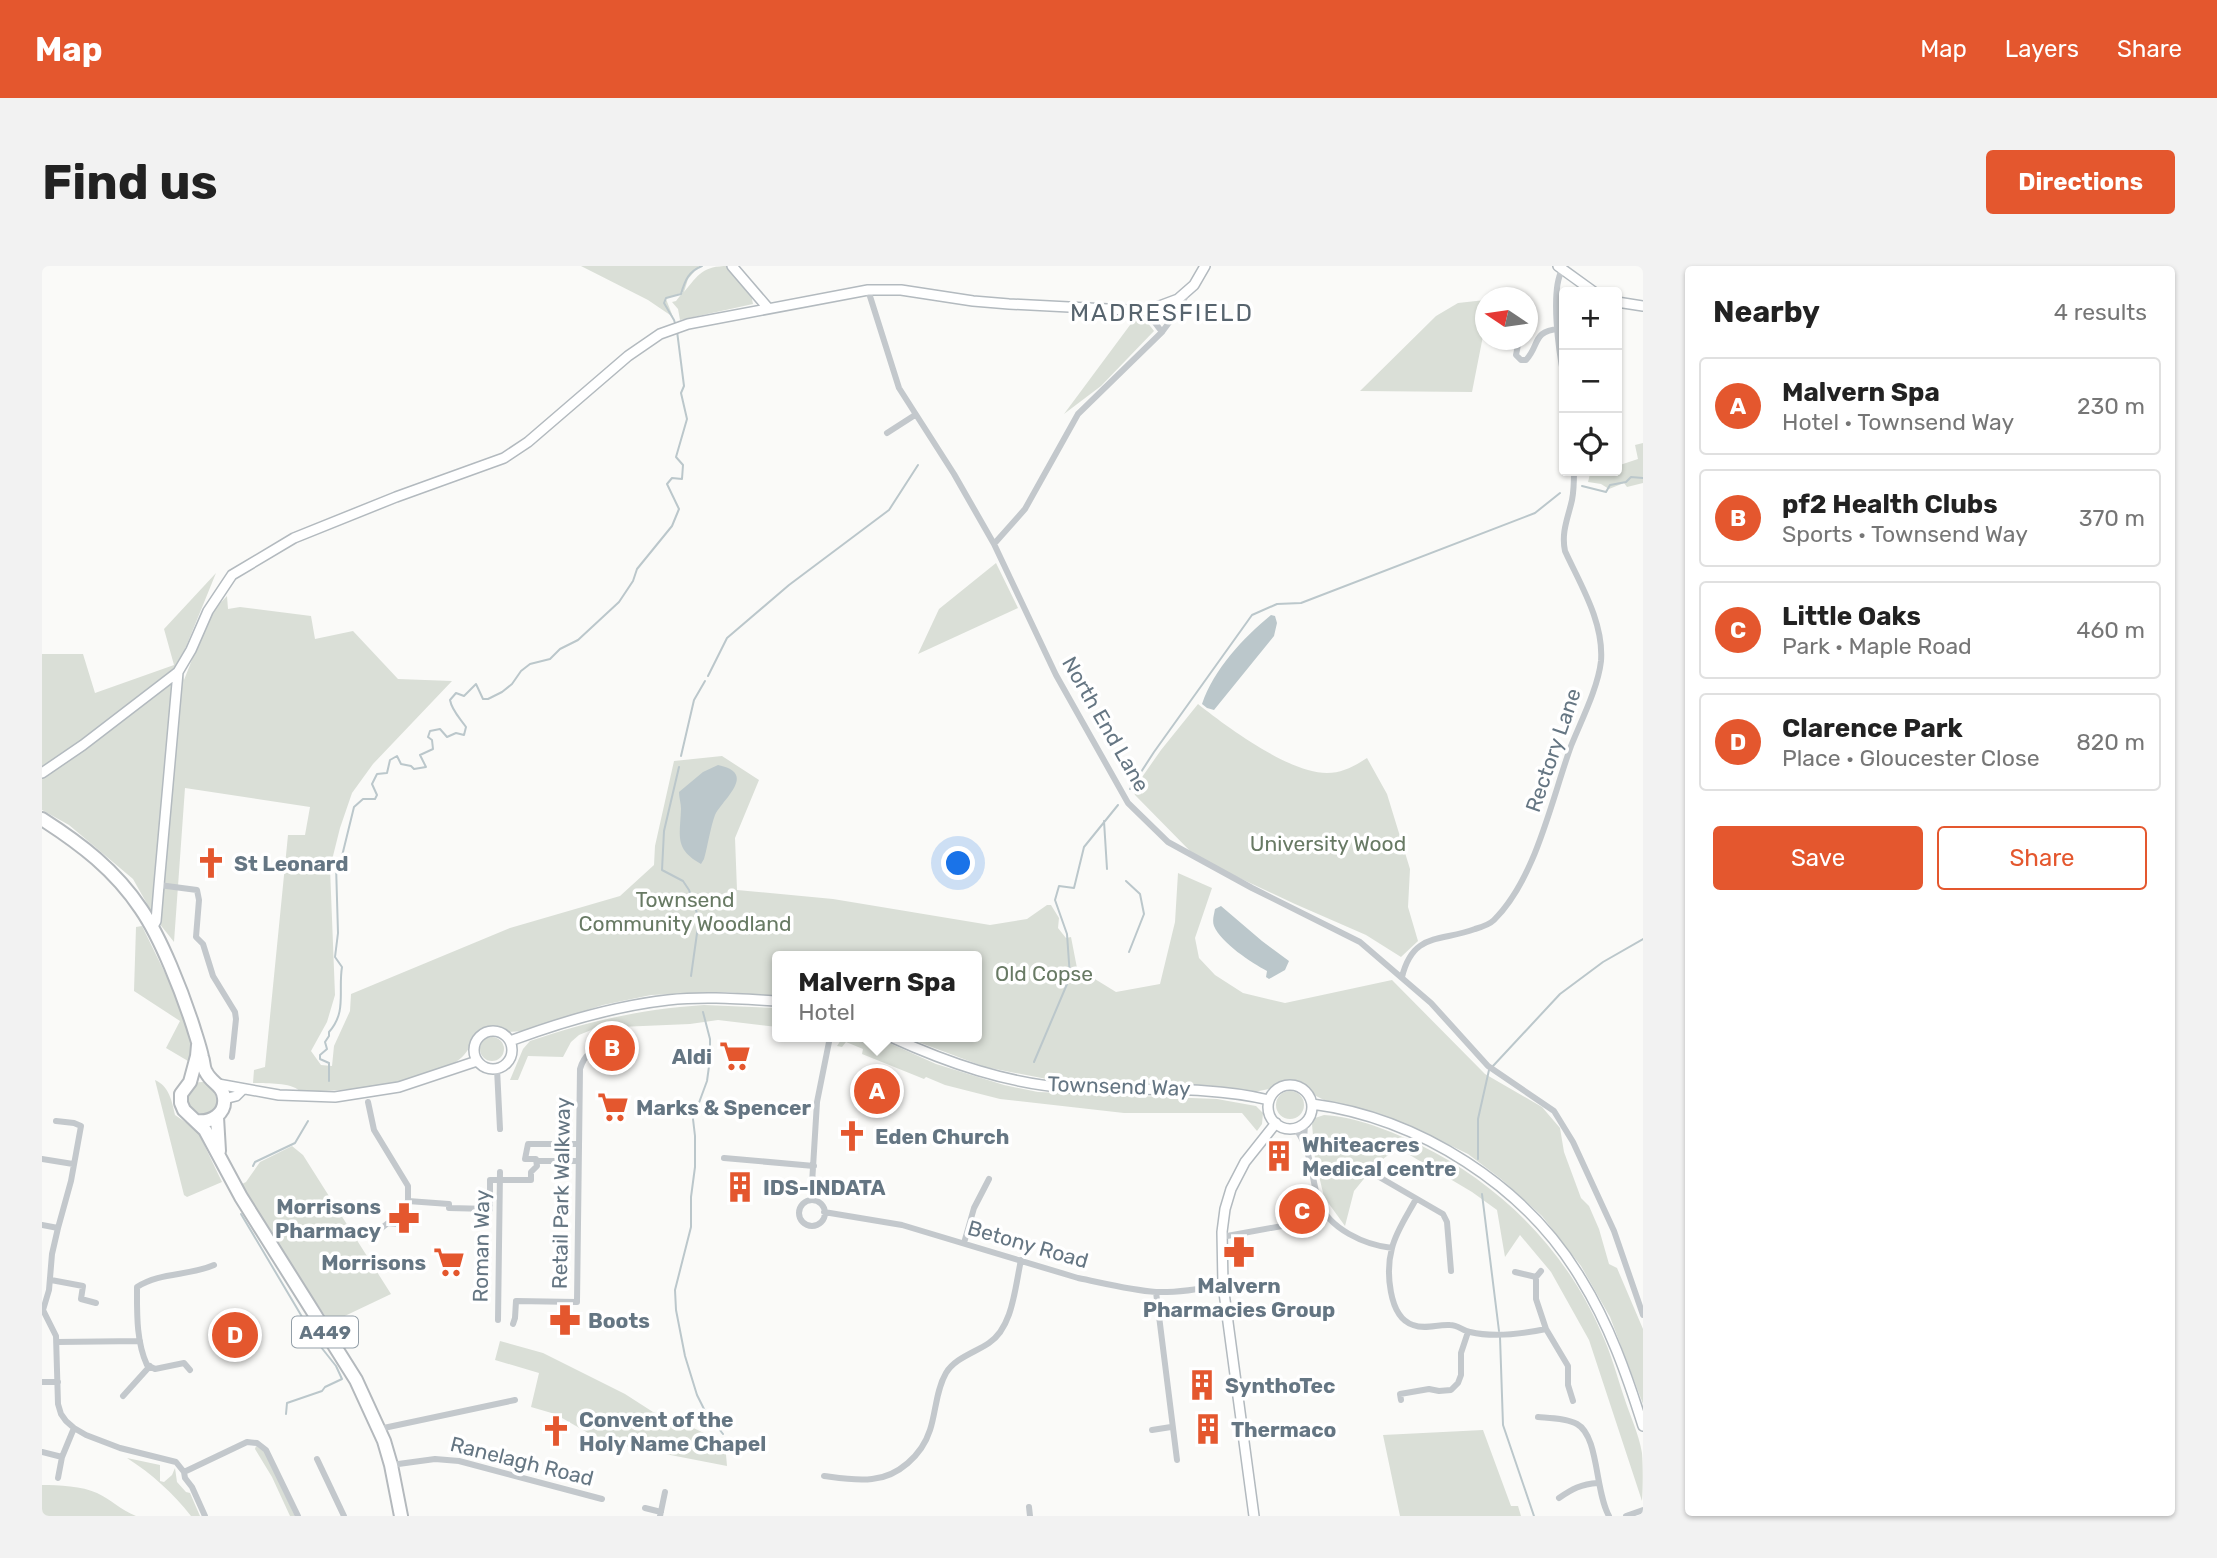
<!DOCTYPE html>
<meta charset="utf-8">
<style>
body{margin:0;font-family:Rubik,sans-serif;background:#f2f2f2;color:#222}
.controls{position:absolute;right:21px;top:21px;display:grid;overflow:hidden;border-radius:7px;box-shadow:0 2px 5px #0004}
.controls button{width:63px;height:63px;display:grid;place-items:center;padding:0;border:0;border-bottom:2px solid #e0e0e0;background:#fff;color:#222;font:35px sans-serif}
.compass{position:absolute;left:1433px;top:21px;width:63px;height:63px;border-radius:50%;background:#fff;box-shadow:0 2px 5px #0004;rotate:283deg}
.you{position:absolute;left:917px;top:598px;width:24px;height:24px;margin:-18px;border:5px solid #fff;border-radius:50%;background:#1a73e8;box-shadow:0 0 0 10px #1a73e833}
.badge{display:grid;place-items:center;width:46px;height:46px;border-radius:50%;background:#e4572e;color:#fff;font-size:23px;font-weight:700}
.pin{position:absolute;translate:-50% -50%;border:4px solid #fff;box-shadow:0 2px 7px #0006}
.popup{position:absolute;left:730px;top:685px;width:210px;height:91px;box-sizing:border-box;display:grid;place-content:center;border-radius:7px;background:#fff;filter:drop-shadow(0 2px 5px #0005);font-size:23px;white-space:nowrap;color:#767676}
.popup b{font-size:26px;color:#222}
.popup::after{content:'';position:absolute;left:50%;top:100%;margin-left:-14px;border:14px solid transparent;border-top-color:#fff}
.list{margin:0;padding:0;list-style:none}
h2{display:flex;justify-content:space-between;align-items:center;height:91px;margin:0;padding:0 28px;font-size:30px}
h2 small{font-size:23px;font-weight:400;color:#767676}
.list li{display:grid;grid-template-columns:46px 1fr auto;gap:21px;align-items:center;box-sizing:border-box;height:98px;margin:0 14px 14px;padding:0 14px;border:2px solid #e0e0e0;border-radius:7px}
.list b{display:block;font-size:26px;white-space:nowrap}
.list p{margin:0;font-size:23px;white-space:nowrap;color:#767676}
.list em{font-size:23px;font-style:normal;color:#767676}
.actions{display:flex;gap:14px;padding:21px 28px}
.actions a{flex:1;padding:16px 0;border:2px solid #e4572e;border-radius:7px;text-align:center;font-size:24px;color:#e4572e}
.actions .main{background:#e4572e;color:#fff}
.icon{flex:none;width:38px;height:38px;fill:none;stroke:currentColor;stroke-width:2;stroke-linecap:round;stroke-linejoin:round}
.map{position:relative;flex:none;width:1601px;height:1250px;overflow:hidden;border-radius:7px}
header{display:flex;align-items:center;gap:42px;box-sizing:border-box;height:98px;padding:0 35px;background:#e4572e;color:#fff}
header strong{font-size:33px}
nav{display:flex;gap:38px;margin-inline-start:auto;font-size:24px}
.intro{display:flex;align-items:center;justify-content:space-between;box-sizing:border-box;height:168px;padding:0 42px}
h1{margin:0;font-size:49px}
.button{padding:18px 32px;border-radius:7px;background:#e4572e;color:#fff;font-size:24px;font-weight:700}
main{display:flex;gap:42px;padding:0 42px}
aside{flex:1;background:#fff;border-radius:7px;box-shadow:0 2px 5px #0004}
.map>svg:first-child{display:block}
.green{fill:#dadfd7}
.water{fill:#bbc7cb}
.lines{fill:none;stroke-linecap:round;stroke-linejoin:round}
.stream{stroke:#bbc7cb;stroke-width:2}
.secondary-casing{stroke:#b3babf;stroke-width:12}
.highway-casing{stroke:#b4b9bd;stroke-width:16}
.street{stroke:#c3c8cc;stroke-width:6}
.secondary{stroke:#fff;stroke-width:9}
.highway{stroke:#fff;stroke-width:12}
.labels{text-anchor:middle;dominant-baseline:central;stroke-width:7;stroke-linejoin:round;paint-order:stroke}
.shield{fill:#fff;stroke:#939fa8;stroke-width:2}
.shield-label{font-size:19px;font-weight:bold;fill:#657683}
.street-label{font-size:21px;fill:#657683;stroke:#fff}
.park-label{font-size:21px;fill:#687a64;stroke:#fff}
.poi-label{font-size:21px;font-weight:bold;fill:#657683;stroke:#fff;text-anchor:start}
.quarter-label{font-size:24px;letter-spacing:2px;fill:#57646e;stroke:#fff}
</style>
<header>
<strong>Map</strong>
<nav><a>Map</a><a>Layers</a><a>Share</a></nav>
</header>
<div class="intro"><h1>Find us</h1><a class="button">Directions</a></div>
<main>
<div class="map">
<svg width="1601" height="1250" viewBox="0 0 1601 1250">
<rect width="100%" height="100%" fill="#fafaf8"/>
<path class="green" d="M539,0H657L646,13L642,26C657,8 661,0 686,0L709,28L711,38L638,54L636,43L630,36L634,35L641,26L624,33L631,51L606,34Z
M1443,34L1441,70L1430,126L1318,125L1394,50L1416,37Z
M1102,52L1112,65L1059,120L1022,148L1091,55Z
M1601,177V217L1585,221L1582,217L1567,223L1559,218L1546,216L1548,208L1558,205H1575V200L1596,193L1593,179Z
M954,297L976,342L876,388L897,343Z
M174,307L139,393L142,414L168,348L185,330L186,343L198,341L269,350L273,373L311,365L356,413L410,415L331,498L310,527L298,562L288,602L293,729L285,756L269,785L279,799L290,800L292,780L308,745L309,728L468,662L578,630L612,599L613,580L632,495L680,490L717,514L693,572L695,624L791,633L948,659L985,653L1005,639H1009L1017,652L1016,662L1024,672L1029,671L1035,702L1074,726L1118,718L1133,656L1136,607L1170,622L1153,672L1157,692L1173,709L1201,727L1243,737L1350,714L1443,808L1500,841L1518,862L1522,886L1539,932L1547,940L1557,963L1567,998L1575,1002L1601,1063V1138L1568,1051L1539,1000L1500,950L1459,913L1426,888L1383,867L1324,845L1290,838L1274,830L1257,817L1243,815L1227,823L1212,826L1159,819L1015,815L943,801L863,771H935V690H735V730L682,726L609,729L561,739L481,765L467,766L450,761C428,767 431,787 412,797C366,819 309,826 258,825C247,816 226,818 211,817L212,804L223,801L246,569H263L268,541L143,522L132,676L113,652L91,613L27,559L0,544V388H41L53,427L132,399L122,363Z
M1156,438C1185,461 1247,507 1285,507C1300,507 1313,500 1325,492L1345,528L1368,603L1366,641L1376,675L1359,691L1324,669L1253,638L1176,602L1150,587L1093,529L1091,524L1119,484Z
M100,660L145,752L153,784L146,795L124,782L138,755L92,725L94,661Z
M662,739L735,742V761L676,754L648,758L554,762L537,769L529,776L521,791L486,790L476,814H468L481,783L488,775C547,755 600,743 662,739Z
M438 783a12 12 0 1 1 24 0a12 12 0 1 1-24 0Z
M801,771H834L894,798L962,819L996,826L1175,833L1214,840L1221,847L1220,858L1215,865L1200,847H1082L958,833L903,819L884,811L882,813L820,788L821,783L804,776L800,781L795,780Z
M113,814C127,820 130,835 133,849L155,864L180,916L145,931L142,929Z
M144 832a16 16 0 1 1 32 0a16 16 0 1 1-32 0Z
M1234 839a14 14 0 1 1 28 0a14 14 0 1 1-28 0Z
M1282,849C1315,851 1349,865 1378,879C1458,918 1524,984 1559,1066C1569,1087 1575,1110 1582,1131C1588,1150 1597,1168 1600,1187C1601,1201 1601,1221 1600,1235L1547,1074L1509,1006L1478,969L1463,991L1455,944L1430,926L1356,882L1334,898L1312,925L1303,960L1282,931L1273,893L1270,858L1273,852Z
M250,880L261,889L349,1028L288,1057L196,920L204,916L218,896Z
M458,1075L501,1087L583,1128L611,1146L643,1158L683,1177L685,1200L587,1181L548,1168L513,1148L489,1141L497,1107L453,1094Z
M1441,1164L1469,1240H1476L1479,1250H1358L1341,1169Z
M214,1180L223,1186L253,1250H248L230,1211L213,1183Z
M85,1192L118,1199V1215L122,1216L130,1209L133,1202L135,1216L144,1226L148,1227L158,1250H149C131,1227 110,1208 85,1192Z
M0,1219C17,1219 40,1220 55,1227C68,1233 79,1244 94,1250H0Z"/>
<path class="water" d="M1229,349L1233,350L1235,357L1232,370L1172,444L1165,442L1160,438C1172,403 1201,372 1229,349Z
M676,499C716,507 681,533 673,549C668,563 666,579 662,593L659,598C632,583 638,570 639,543C639,537 637,532 637,526L661,506Z
M1179,640L1220,675L1247,695L1243,704L1227,713L1224,711L1225,705C1210,697 1179,677 1172,660C1170,654 1172,649 1173,643Z"/>
<g class="lines">
<path class="stream" d="M634,60L632,54L622,37L624,32L639,28C643,14 647,5 660,0
M1540,220L1564,226L1568,219L1584,216L1589,211L1601,212
M666,410L685,372L747,319L847,244L876,199
M639,490L652,434L663,415
M637,501L622,565L620,604L641,615L647,624L657,653L649,710
M1088,523L1112,486L1210,349L1235,338L1259,337L1493,247L1518,227
M1062,555L1065,603
M1084,615L1098,628L1102,648L1087,686
M661,746L668,773V793L665,815L651,853L653,870V901L649,931V961L633,1024L634,1044L643,1090L655,1129L663,1145L681,1168
M992,796L1028,711L1025,668L1013,634L1017,620L1032,622L1042,581L1076,539
M1451,800L1518,728L1561,696L1601,673
M287,815V797L278,793V789L285,783L283,776L287,770V766C305,746 296,725 300,701L293,691L296,667L294,599L300,590L312,541L321,533H333L335,529L330,518L335,508L345,507L348,494L355,490L359,498L369,500L372,503L384,501L378,489L391,483L390,474L386,471L388,465L398,463L405,471L414,467L422,469L424,461C418,452 410,445 408,434L414,427L422,430L434,418L441,433H446L460,426L470,418L479,405L488,398L508,393L518,383L536,374L577,336L591,315L595,303L630,260L637,243L625,218L630,212L640,213L641,199L634,191L645,153L639,127L642,120L635,65
M1436,893V853L1447,804
M211,900L213,896L253,877L266,855
M1440,928L1457,1065
M199,948L275,1076L294,1100L300,1113L283,1121L280,1125L245,1137L244,1148
M1458,1071L1461,1159L1492,1250"/>
<defs>
<path id="secondary" d="M690,0L726,42
M1516,0L1552,26
M1575,36L1601,40
M0,507L41,479L136,406L149,384L166,345L190,309L252,272L354,231L462,192L486,176L586,90L618,68L646,58L826,24H859L931,35L967,38L1104,45L1136,33L1152,19L1163,0
M110,662L114,655L117,619L136,406
M432 784a19 19 0 1 1 38 0a19 19 0 1 1-38 0Z
M849,771C906,797 966,818 1029,822C1096,826 1162,818 1227,834
M468,775C519,756 573,740 626,734C663,730 699,733 735,735
M176,818L237,829L293,831L357,821L435,795
M1226 841a22 22 0 1 1 44 0a22 22 0 1 1-44 0Z
M182,833L194,830L200,824
M1270,838C1377,852 1484,920 1539,1013C1567,1058 1585,1109 1601,1160
M1212,1250L1181,1019L1180,966L1183,943L1189,923L1203,896L1234,857"/>
<path id="highway" d="M0,553C39,578 73,604 99,643C119,672 140,726 151,760C154,770 158,781 160,791C162,796 161,802 164,806C169,817 181,819 182,832C184,848 169,857 154,855
M156,779L155,790L148,816L139,828V837L142,844L163,864L199,931L314,1114L342,1175L349,1199L359,1250
M175,851L177,885"/>
</defs>
<use href="#secondary" class="secondary-casing"/>
<use href="#highway" class="highway-casing"/>
<path class="street" d="M1520,4C1508,26 1517,86 1522,112
M826,24L857,122L912,208L952,278L1014,409L1086,537L1126,576L1210,622L1318,676L1389,737L1446,800L1512,845L1531,876L1572,965L1601,1049
M1104,45L1120,66
M1481,74L1476,79L1474,89L1479,94H1484C1498,79 1490,65 1517,63
M845,167L873,149
M952,278L983,243L1036,148L1120,66L1140,39L1144,28
M117,619L155,624L157,634L154,671L161,678L171,710L193,746L194,753L190,791
M1360,711C1371,666 1398,676 1433,663C1440,661 1447,659 1452,654C1494,612 1509,535 1529,480C1539,455 1556,422 1559,395C1562,356 1538,318 1523,285C1519,266 1526,252 1530,234C1532,224 1532,214 1532,205
M455,803L458,863
M326,836L332,864L366,920V935L357,946L356,958L346,957L328,971
M14,855L32,857L39,860L29,915L16,962L10,988L7,1024L1,1044L14,1070L16,1138L19,1148L24,1155L32,1162L44,1169L78,1182L134,1196L142,1206L143,1212L150,1221L163,1250
M1253,862C1271,886 1268,909 1277,936C1287,963 1323,979 1350,982
M1262,874L1263,858
M682,892L772,900
M0,893L31,898
M495,895H536
M1332,908L1401,948L1405,956L1409,1005
M1374,933C1366,948 1354,965 1350,982C1344,1004 1346,1051 1371,1059C1384,1064 1395,1058 1408,1059C1416,1059 1421,1065 1428,1066C1453,1072 1480,1068 1504,1063
M769,934L775,836L788,771
M757 947a13 13 0 1 1 26 0a13 13 0 1 1-26 0Z
M366,935L407,938V942L448,943V914H489V906L495,900L494,893H483L486,878H537
M782,946L860,959L1036,1012C1061,1017 1088,1024 1114,1026C1136,1027 1159,1023 1181,1019
M0,959L16,962
M1180,966L1185,970L1251,958
M922,977L932,942L947,913
M1499,1005L1494,1011V1033L1504,1063L1526,1100V1119L1531,1135
M1473,1006L1494,1011
M9,1014L41,1020L39,1033L54,1037
M1114,1026L1135,1194
M456,1054L458,906
M471,1058L473,1052L474,1035L535,1036L538,803C542,789 550,782 565,781
M15,1076L98,1075
M148,1104L142,1097L113,1103L105,1099C94,1075 95,1046 95,1021C118,1006 147,1010 172,999
M0,1116H16
M81,1130L108,1100
M1359,1134L1358,1128L1387,1123L1397,1125L1409,1124L1416,1117L1419,1109V1087L1426,1066
M1496,1151C1508,1152 1524,1152 1535,1158C1557,1170 1553,1226 1567,1250
M337,1163L473,1134
M1110,1164L1129,1161
M0,1186L20,1191
M275,1193L302,1250
M349,1199L393,1193L417,1195L560,1233
M142,1206L205,1176L215,1177L224,1184L256,1250
M782,1210C797,1212 814,1215 830,1213C856,1211 880,1189 888,1164C894,1146 894,1124 904,1107C913,1092 932,1087 947,1077C971,1061 973,1021 979,994
M16,1212L20,1191L32,1162
M1517,1232C1530,1223 1539,1218 1556,1217
M987,1241L988,1250
M603,1242L619,1246
M618,1250L623,1226
M1584,1250L1601,1244"/>
<use href="#secondary" class="secondary"/>
<use href="#highway" class="highway"/>
</g>
<defs>
<symbol id="church-bare" viewBox="-9 -9 18 18"><path d="M-1.2-6h2.4v3.5h3.3v2.4h-3.3V6h-2.4V-.1h-3.3v-2.4h3.3Z" fill="#e4572e" stroke="#fff" stroke-width="2.5" paint-order="stroke"/></symbol>
<symbol id="supermarket-bare" viewBox="-9 -9 18 18"><path d="M-6-5.5h2.5l.6 2H6L4.5 2H-2.5L-4.4-4H-6ZM-1.5 3.2a1.3 1.3 0 1 0 .1 0ZM3 3.2a1.3 1.3 0 1 0 .1 0Z" fill="#e4572e" stroke="#fff" stroke-width="2.5" paint-order="stroke"/></symbol>
<symbol id="building-bare" viewBox="-9 -9 18 18"><path d="M-4-6H4V6H1V3H-1V6H-4ZM-2.5-4.3h1.7v1.8h-1.7ZM.8-4.3h1.7v1.8H.8ZM-2.5-1h1.7V.8h-1.7ZM.8-1h1.7V.8H.8Z" fill="#e4572e" stroke="#fff" stroke-width="2.5" paint-order="stroke"/></symbol>
<symbol id="pharmacy-bare" viewBox="-9 -9 18 18"><path d="M-2-6h4v4h4v4h-4v4h-4v-4h-4v-4h4Z" fill="#e4572e" stroke="#fff" stroke-width="2.5" paint-order="stroke"/></symbol>
</defs>
<g fill-rule="evenodd">
<use href="#church-bare" x="147" y="575" width="44" height="44"/>
<use href="#supermarket-bare" x="671" y="768" width="44" height="44"/>
<use href="#supermarket-bare" x="549" y="819" width="44" height="44"/>
<use href="#church-bare" x="788" y="848" width="44" height="44"/>
<use href="#building-bare" x="1215" y="868" width="44" height="44"/>
<use href="#building-bare" x="676" y="899" width="44" height="44"/>
<use href="#pharmacy-bare" x="340" y="930" width="44" height="44"/>
<use href="#pharmacy-bare" x="1175" y="964" width="44" height="44"/>
<use href="#supermarket-bare" x="385" y="974" width="44" height="44"/>
<use href="#pharmacy-bare" x="501" y="1032" width="44" height="44"/>
<use href="#building-bare" x="1138" y="1097" width="44" height="44"/>
<use href="#building-bare" x="1144" y="1141" width="44" height="44"/>
<use href="#church-bare" x="492" y="1143" width="44" height="44"/>
</g>
<g class="labels">
<rect class="shield" x="250" y="1050.5" width="66" height="31" rx="5"/>
<g class="shield-label">
<text x="283" y="1066">A449</text>
</g>
<g class="street-label">
<text transform="translate(1064 458) rotate(60)">North End Lane</text>
<text transform="translate(1511 484) rotate(-71)">Rectory Lane</text>
<text transform="translate(1077 820) rotate(2)">Townsend Way</text>
<text transform="translate(519 927) rotate(-89)">Retail Park Walkway</text>
<text transform="translate(986 978) rotate(16)">Betony Road</text>
<text transform="translate(439 980) rotate(-89)">Roman Way</text>
<text transform="translate(480 1195) rotate(14)">Ranelagh Road</text>
</g>
<g class="park-label">
<text x="1286" y="577">University Wood</text>
<text x="643" y="633">Townsend<tspan x="643" dy="24">Community Woodland</tspan></text>
<text x="1002" y="707">Old Copse</text>
</g>
<g class="poi-label">
<text x="192" y="597">St Leonard</text>
<text x="670" y="790" text-anchor="end">Aldi</text>
<text x="594" y="841">Marks &amp; Spencer</text>
<text x="833" y="870">Eden Church</text>
<text x="1260" y="878">Whiteacres<tspan x="1260" dy="24">Medical centre</tspan></text>
<text x="721" y="921">IDS-INDATA</text>
<text x="339" y="940" text-anchor="end">Morrisons<tspan x="339" dy="24">Pharmacy</tspan></text>
<text x="384" y="996" text-anchor="end">Morrisons</text>
<text x="1197" y="1019" text-anchor="middle">Malvern<tspan x="1197" dy="24">Pharmacies Group</tspan></text>
<text x="546" y="1054">Boots</text>
<text x="1183" y="1119">SynthoTec</text>
<text x="537" y="1153">Convent of the<tspan x="537" dy="24">Holy Name Chapel</tspan></text>
<text x="1189" y="1163">Thermaco</text>
</g>
<g class="quarter-label">
<text x="1120" y="47">MADRESFIELD</text>
</g>
</g>
</svg>
<div class="controls">
<button>+</button>
<button>−</button>
<button><svg class="icon" aria-label="locate" viewBox="0 0 24 24"><circle cx="12" cy="12" r="6"/><path d="M12 2v4M12 18v4M2 12h4M18 12h4"/></svg></button>
</div>
<svg class="compass" viewBox="-18 -18 36 36"><path d="M0-13l5 13h-10z" fill="#e53935"/><path d="M0 13l5-13h-10z" fill="#767676"/></svg>
<div class="you"></div>
<div class="pin badge" style="left:835px;top:825px">A</div>
<div class="popup"><b>Malvern Spa</b>Hotel</div>
<div class="pin badge" style="left:570px;top:782px">B</div>
<div class="pin badge" style="left:1260px;top:945px">C</div>
<div class="pin badge" style="left:193px;top:1069px">D</div>
</div>
<aside>
<h2>Nearby<small>4 results</small></h2>
<ul class="list">
<li><span class="badge">A</span><div><b>Malvern Spa</b><p>Hotel · Townsend Way</p></div><em>230 m</em></li>
<li><span class="badge">B</span><div><b>pf2 Health Clubs</b><p>Sports · Townsend Way</p></div><em>370 m</em></li>
<li><span class="badge">C</span><div><b>Little Oaks</b><p>Park · Maple Road</p></div><em>460 m</em></li>
<li><span class="badge">D</span><div><b>Clarence Park</b><p>Place · Gloucester Close</p></div><em>820 m</em></li>
</ul>
<div class="actions"><a class="main">Save</a><a>Share</a></div>
</aside>
</main>
